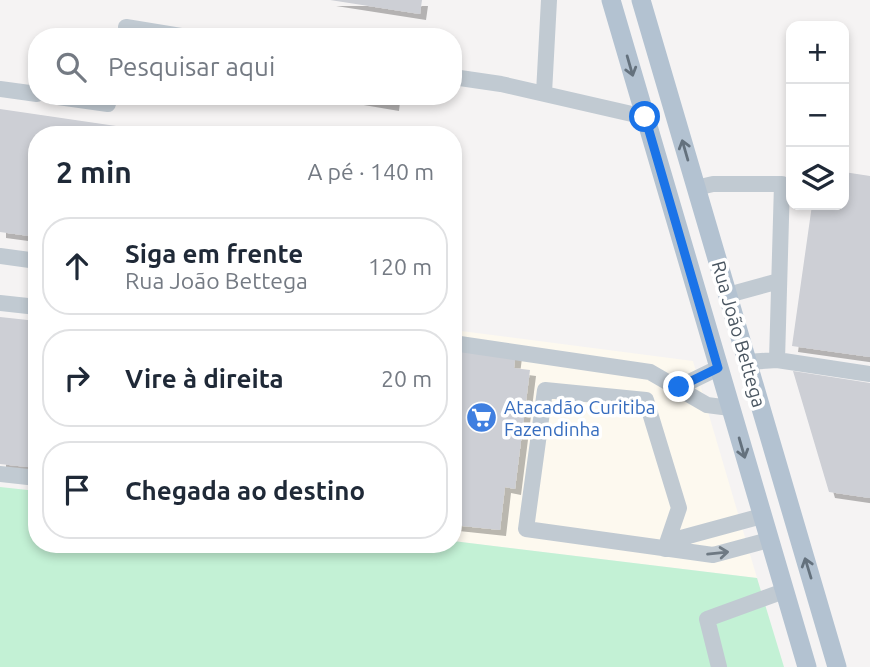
<!DOCTYPE html>
<html lang="pt">
<meta charset="utf-8">
<style>
body{margin:0;font-family:Ubuntu,sans-serif;background:#f2f2f3;color:#1f2937}
.controls{position:absolute;right:21px;top:21px;display:grid;overflow:hidden;border-radius:14px;box-shadow:0 4px 10px #0003}
.controls button{width:63px;height:63px;display:grid;place-items:center;padding:0;border:0;border-bottom:2px solid #e0e1e3;background:#fff;color:#1f2937;font:35px sans-serif}
.stop{position:absolute;width:21px;height:21px;margin:-16px;border:5px solid #1a73e8;border-radius:50%;background:#fff}
.stop.end{background:#1a73e8;border-color:#fff;box-shadow:0 2px 7px #0008}
.list{margin:0;padding:0;list-style:none}
h2{display:flex;justify-content:space-between;align-items:center;height:91px;margin:0;padding:0 28px;font-size:30px}
h2 small{font-size:23px;font-weight:400;color:#747a83}
.list li{display:grid;grid-template-columns:46px 1fr auto;gap:21px;align-items:center;box-sizing:border-box;height:98px;margin:0 14px 14px;padding:0 14px;border:2px solid #e0e1e3;border-radius:28px}
.list b{display:block;font-size:26px;white-space:nowrap}
.list p{margin:0;font-size:23px;white-space:nowrap;color:#747a83}
.list em{font-size:23px;font-style:normal;color:#747a83}
.icon{flex:none;width:38px;height:38px;fill:none;stroke:currentColor;stroke-width:2;stroke-linecap:round;stroke-linejoin:round}
.map{position:relative;flex:none;width:870px;height:667px;overflow:hidden}
.search{position:absolute;background:#fff;box-shadow:0 4px 10px #0003;left:28px;top:28px;width:434px;height:77px;display:flex;align-items:center;gap:18px;box-sizing:border-box;padding:0 24px;border-radius:28px;color:#747a83;font-size:26px}
.panel{position:absolute;background:#fff;box-shadow:0 4px 10px #0003;left:28px;top:126px;width:434px;height:427px;border-radius:28px}
.map>svg:first-child{display:block}
.commercial{fill:#fdf9ef}
.green{fill:#c3f1d5}
.building{fill:#cdcfd5;filter:url(#shadow)}
.lines{fill:none;stroke-linecap:round;stroke-linejoin:round}
.minor{stroke:#c1cad2;stroke-width:16}
.major{stroke:#b3c2d1;stroke-width:19}
.oneway{stroke:#64717d}
.oneway2{stroke:#6e7983}
.route{stroke:#1a73e8;stroke-width:9}
.labels{text-anchor:middle;dominant-baseline:central;stroke-width:7;stroke-linejoin:round;paint-order:stroke}
.street-label{font-size:19px;fill:#4a5661;stroke:#fff}
.shop-label{font-size:19px;fill:#366cbe;stroke:#fff;text-anchor:start}
</style>
<div class="map">
<svg width="870" height="667" viewBox="0 0 870 667">
<defs>
<filter id="shadow"><feDropShadow dx="6" dy="6" stdDeviation="0" flood-color="#0004"/></filter>
</defs>
<rect width="100%" height="100%" fill="#f5f3f3"/>
<path class="commercial" d="M453,330L693,361L757,578L453,541Z"/>
<path class="green" d="M0,487L37,491V544H453V541L757,578L784,667H0Z"/>
<path class="building" d="M330,0H422L420,14Z
M340,96H394L393,105Z
M0,109L157,132V135H37V237L0,232Z
M844,172L870,176V357L792,346L812,205H844Z
M0,317L37,321V468L0,464Z
M453,345L516,352L514,368L530,370L515,489L505,487L500,530L453,525Z
M793,371L870,383V498L829,492Z"/>
<g class="lines">
<path class="minor" d="M126,27L187,37
M453,77L501,84L645,117
M0,89L37,94
M544,93L549,0
M51,96L108,104
M696,188L713,184H782L777,360L747,362
M0,256L37,261
M728,295L779,281
M0,303L37,307
M453,343L650,372L707,405L730,408
M777,360L870,374
M679,387L718,368
M0,474L37,478
M665,549L679,508L646,400L545,390L526,529L713,555L769,540
M665,549L681,538L762,516
M719,667L707,619L784,591"/>
<path class="major" d="M611,0L807,667
M641,0L837,667"/>
</g>
<defs><path id="oneway-shaft" d="M-6 0H5M1.5-3L5.5 0L1.5 3" fill="none" stroke-width="1.6" stroke-linecap="round" stroke-linejoin="round" transform="scale(1.75)"/></defs>
<g class="oneway">
<use href="#oneway-shaft" transform="translate(630 66) rotate(74)"/>
<use href="#oneway-shaft" transform="translate(685 150) rotate(-106)"/>
<use href="#oneway-shaft" transform="translate(742 448) rotate(74)"/>
<use href="#oneway-shaft" transform="translate(808 568) rotate(-107)"/>
</g>
<use class="oneway2" href="#oneway-shaft" transform="translate(718 553) rotate(-6)"/>
<g class="lines">
<path class="route" d="M645,117L718,368L679,387"/>
</g>
<defs>
<symbol id="supermarket-disc" viewBox="-11 -11 22 22"><circle r="9.5" fill="#3f7fe0" stroke="#fff"/><path d="M-6-5.5h2.5l.6 2H6L4.5 2H-2.5L-4.4-4H-6ZM-1.5 3.2a1.3 1.3 0 1 0 .1 0ZM3 3.2a1.3 1.3 0 1 0 .1 0Z" fill="#fff"/></symbol>
</defs>
<g fill-rule="evenodd">
<use href="#supermarket-disc" x="464" y="400" width="35" height="35"/>
</g>
<g class="labels">
<g class="street-label">
<text transform="translate(739 334) rotate(74)">Rua João Bettega</text>
</g>
<g class="shop-label">
<text x="504" y="407">Atacadão Curitiba<tspan x="504" dy="22">Fazendinha</tspan></text>
</g>
</g>
</svg>
<div class="controls">
<button>+</button>
<button>−</button>
<button><svg class="icon" aria-label="layers" viewBox="0 0 24 24"><path d="M12 4l9 5-9 5-9-5zM3 14l9 5 9-5"/></svg></button>
</div>
<div class="stop" style="left:645px;top:117px"></div>
<div class="stop end" style="left:679px;top:387px"></div>
<div class="search"><svg class="icon" aria-label="search" viewBox="0 0 24 24"><circle cx="10" cy="10" r="6"/><path d="M15 15l6 6"/></svg>Pesquisar aqui</div>
<section class="panel">
<h2>2 min<small>A pé · 140 m</small></h2>
<ul class="list">
<li><svg class="icon" aria-label="ahead" viewBox="0 0 24 24"><path d="M12 20V5M6 11l6-6 6 6"/></svg><div><b>Siga em frente</b><p>Rua João Bettega</p></div><em>120 m</em></li>
<li><svg class="icon" aria-label="right" viewBox="0 0 24 24"><path d="M7 20v-9h11M14 6l5 5-5 5"/></svg><div><b>Vire à direita</b></div><em>20 m</em></li>
<li><svg class="icon" aria-label="arrive" viewBox="0 0 24 24"><path d="M6 21V4h12l-3 4 3 4H6"/></svg><div><b>Chegada ao destino</b></div></li>
</ul>
</section>
</div>
